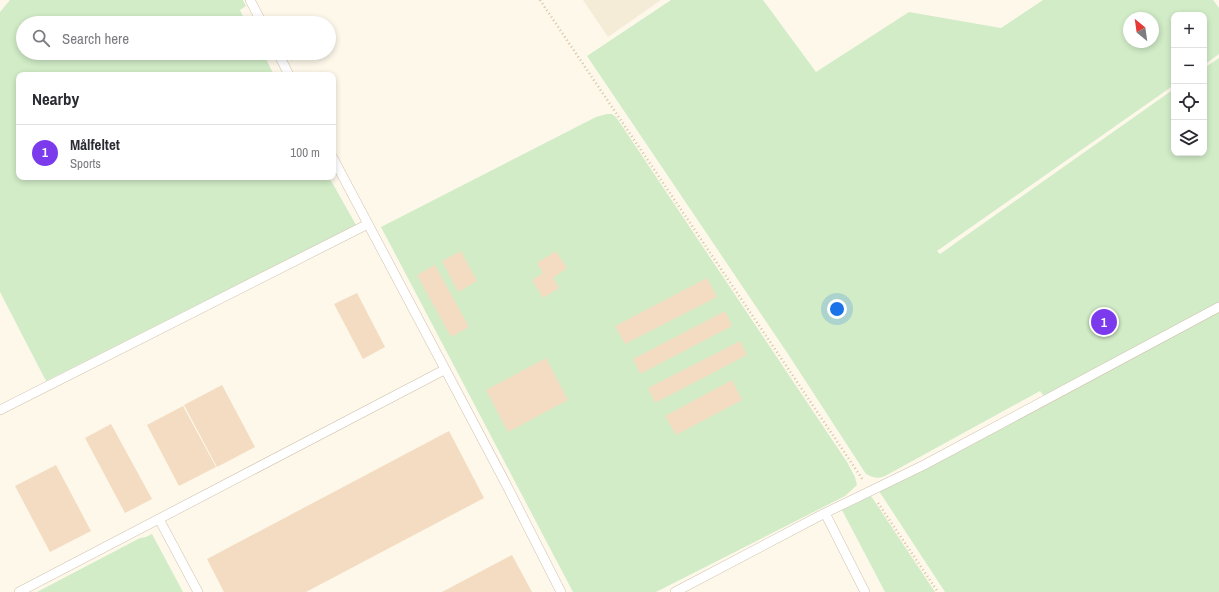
<!DOCTYPE html>
<meta charset="utf-8">
<style>
body{margin:0;font-family:"Archivo Narrow",sans-serif;background:#f7f7f7;color:#2b2b33}
.controls{position:absolute;right:12px;top:12px;display:grid;overflow:hidden;border-radius:8px;box-shadow:0 2px 6px #0003}
.controls button{width:36px;height:36px;display:grid;place-items:center;padding:0;border:0;border-bottom:1px solid #e1e1e2;background:#fff;color:#2b2b33;font:20px sans-serif}
.compass{position:absolute;left:1123px;top:12px;width:36px;height:36px;border-radius:50%;background:#fff;box-shadow:0 2px 6px #0003;rotate:331deg}
.you{position:absolute;left:837px;top:309px;width:14px;height:14px;margin:-10px;border:3px solid #fff;border-radius:50%;background:#1a73e8;box-shadow:0 0 0 6px #1a73e833}
.badge{display:grid;place-items:center;width:26px;height:26px;border-radius:50%;background:#7c3aed;color:#fff;font-size:13px;font-weight:700}
.pin{position:absolute;translate:-50% -50%;border:2px solid #fff;box-shadow:0 1px 4px #0006}
.list{margin:0;padding:0;list-style:none}
h2{display:flex;justify-content:space-between;align-items:center;height:52px;margin:0;padding:0 16px;font-size:17px}
h2 small{font-size:13px;font-weight:400;color:#7c7c81}
.list li{display:grid;grid-template-columns:26px 1fr auto;gap:12px;align-items:center;box-sizing:border-box;height:56px;padding:0 16px;border-top:1px solid #e1e1e2}
.list b{display:block;font-size:15px;white-space:nowrap}
.list p{margin:0;font-size:13px;white-space:nowrap;color:#7c7c81}
.list em{font-size:13px;font-style:normal;color:#7c7c81}
.icon{flex:none;width:22px;height:22px;fill:none;stroke:currentColor;stroke-width:2;stroke-linecap:round;stroke-linejoin:round}
.map{position:relative;flex:none;width:1219px;height:592px;overflow:hidden}
.search{position:absolute;background:#fff;box-shadow:0 2px 6px #0003;left:16px;top:16px;width:320px;height:44px;display:flex;align-items:center;gap:10px;box-sizing:border-box;padding:0 14px;border-radius:22px;color:#7c7c81;font-size:15px}
.panel{position:absolute;background:#fff;box-shadow:0 2px 6px #0003;left:16px;top:72px;width:320px;height:108px;border-radius:8px}
.map>svg:first-child{display:block}
.residential{fill:#f5ecd8}
.green{fill:#d1ecc7;fill-rule:evenodd}
.building{fill:#f3dcc1}
.lines{fill:none;stroke-linecap:round;stroke-linejoin:round}
.lane-casing{stroke:#d0c2ae;stroke-width:10}
.path{stroke:#d9bfa3;stroke-width:2.5;stroke-dasharray:1 3;stroke-linecap:butt}
.lane{stroke:#fff;stroke-width:9}
</style>
<div class="map">
<svg width="1219" height="592" viewBox="0 0 1219 592">
<rect width="100%" height="100%" fill="#fdf8ea"/>
<path class="residential" d="M583,0H661L608,37Z"/>
<path class="green" d="M10,0H243L246,6L240,10L246,23H23V53H263L274,75H19V177H329L356,225L46,381L0,292V12Z
M671,0H763L816,72L909,12L1001,28L1043,0H1213L1219,8V54L1204,65V15H1174V85L937,251L940,254L1174,89V153H1204V68L1219,58V592H945L879,491L1049,403L1040,391L885,476C878,479 873,478 866,474L788,354L587,56ZM1129,18H1153V42H1129Z
M607,114H612L616,117L847,462L855,477L857,485L845,496L656,592H573L381,227L596,117Z
M871,496L935,592H885L842,510Z
M152,534L183,592H37L140,538L146,537Z"/>
<path class="building" d="M461,251L477,281L458,292L442,261Z
M556,251L567,268L553,278L559,288L543,298L532,280L543,273L537,263Z
M435,265L469,327L451,337L417,275Z
M707,278L717,297L625,344L615,326Z
M357,293L385,347L363,359L334,304Z
M725,311L732,326L640,374L633,359Z
M740,341L747,355L655,403L648,388Z
M546,358L568,400L508,432L486,390Z
M732,380L742,400L676,435L665,416Z
M222,385L255,447L217,467L184,405Z
M183,406L216,467L179,486L147,425Z
M111,424L152,499L125,513L85,438Z
M449,431L484,498L306,592H224L207,559Z
M56,465L91,531L50,552L15,486Z
M512,555L532,592H442Z"/>
<g class="lines">
<defs>
<path id="lane" d="M250,0L262,23
M278,53L289,75
M333,158L506,484L561,592
M0,410L368,224
M825,513L865,592
M159,519L198,592
M19,592L444,370
M675,592L825,513L924,465L1219,307"/>
</defs>
<use href="#lane" class="lane-casing"/>
<path class="path" d="M540,0L863,480
M878,503L938,592"/>
<use href="#lane" class="lane"/>
</g>
</svg>
<div class="controls">
<button>+</button>
<button>−</button>
<button><svg class="icon" aria-label="locate" viewBox="0 0 24 24"><circle cx="12" cy="12" r="6"/><path d="M12 2v4M12 18v4M2 12h4M18 12h4"/></svg></button>
<button><svg class="icon" aria-label="layers" viewBox="0 0 24 24"><path d="M12 4l9 5-9 5-9-5zM3 14l9 5 9-5"/></svg></button>
</div>
<svg class="compass" viewBox="-18 -18 36 36"><path d="M0-13l5 13h-10z" fill="#e53935"/><path d="M0 13l5-13h-10z" fill="#7c7c81"/></svg>
<div class="you"></div>
<div class="pin badge" style="left:1104px;top:322px">1</div>
<div class="search"><svg class="icon" aria-label="search" viewBox="0 0 24 24"><circle cx="10" cy="10" r="6"/><path d="M15 15l6 6"/></svg>Search here</div>
<section class="panel">
<h2>Nearby<small></small></h2>
<ul class="list">
<li><span class="badge">1</span><div><b>Målfeltet</b><p>Sports</p></div><em>100 m</em></li>
</ul>
</section>
</div>
